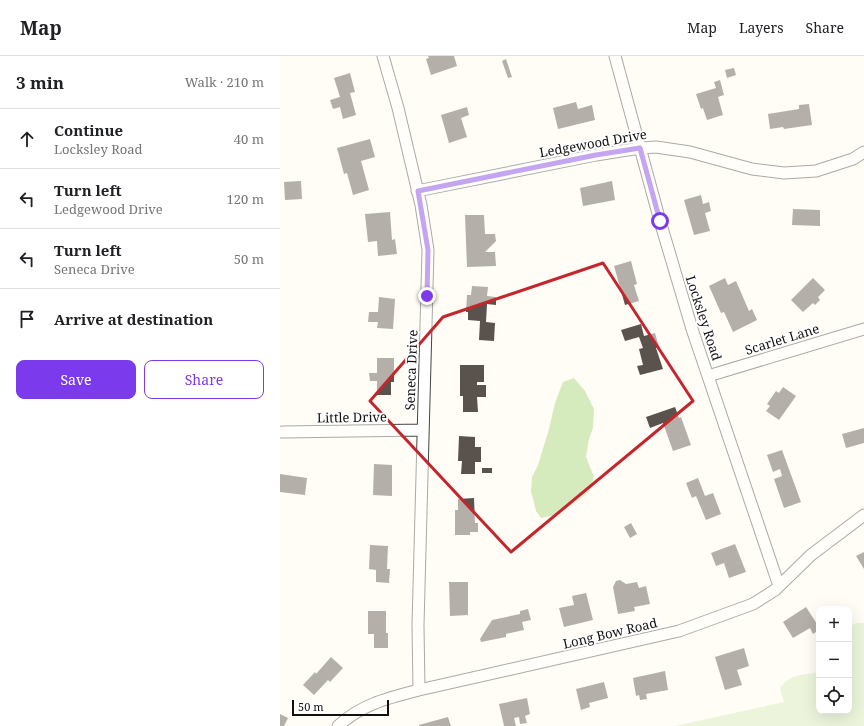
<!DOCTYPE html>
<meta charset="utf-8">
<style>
body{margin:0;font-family:"Noto Serif",serif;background:#f6f6f6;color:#202124}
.controls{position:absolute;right:12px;bottom:12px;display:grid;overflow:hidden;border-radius:8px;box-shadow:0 4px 16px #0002}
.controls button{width:36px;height:36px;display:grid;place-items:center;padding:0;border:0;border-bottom:1px solid #e0e0e0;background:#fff;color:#202124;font:20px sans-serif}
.scale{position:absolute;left:12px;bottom:10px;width:97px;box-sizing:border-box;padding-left:4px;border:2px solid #111;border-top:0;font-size:11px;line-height:14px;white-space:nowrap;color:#111;-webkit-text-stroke:3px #fff;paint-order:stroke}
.stop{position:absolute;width:12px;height:12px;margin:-9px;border:3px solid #7c3aed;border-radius:50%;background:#fff}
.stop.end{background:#7c3aed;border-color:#fff;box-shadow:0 1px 4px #0008}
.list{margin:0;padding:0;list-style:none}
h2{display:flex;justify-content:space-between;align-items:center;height:52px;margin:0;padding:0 16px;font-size:17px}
h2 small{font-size:13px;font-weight:400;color:#757577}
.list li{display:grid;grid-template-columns:26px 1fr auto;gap:12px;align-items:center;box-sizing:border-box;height:60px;padding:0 16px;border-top:1px solid #e0e0e0}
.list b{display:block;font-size:15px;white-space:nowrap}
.list p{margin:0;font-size:13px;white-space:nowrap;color:#757577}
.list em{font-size:13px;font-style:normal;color:#757577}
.actions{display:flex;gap:8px;padding:12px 16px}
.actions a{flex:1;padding:9px 0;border:1px solid #7c3aed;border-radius:8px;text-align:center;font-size:14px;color:#7c3aed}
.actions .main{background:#7c3aed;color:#fff}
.icon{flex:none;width:22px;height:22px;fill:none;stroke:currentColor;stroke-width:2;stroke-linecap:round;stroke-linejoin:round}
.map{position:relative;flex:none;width:584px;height:670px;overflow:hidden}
header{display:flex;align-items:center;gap:24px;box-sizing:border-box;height:56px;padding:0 20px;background:#fff;border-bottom:1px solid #e0e0e0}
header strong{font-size:19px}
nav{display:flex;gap:22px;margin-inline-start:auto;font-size:14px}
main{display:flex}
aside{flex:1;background:#fff}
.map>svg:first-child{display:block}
.green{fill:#d5ebbd}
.building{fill:#5a524d}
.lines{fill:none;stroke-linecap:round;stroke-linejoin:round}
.street-casing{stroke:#444;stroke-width:13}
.street{stroke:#fff;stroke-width:11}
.route{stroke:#7c3aed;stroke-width:5}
.marked{fill:none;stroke:#c4262e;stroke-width:3;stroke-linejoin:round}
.labels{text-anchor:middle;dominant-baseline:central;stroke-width:4;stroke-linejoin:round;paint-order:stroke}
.street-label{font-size:13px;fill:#111;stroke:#fff}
</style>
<header>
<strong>Map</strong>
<nav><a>Map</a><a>Layers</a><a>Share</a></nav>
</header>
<main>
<aside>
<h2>3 min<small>Walk · 210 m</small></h2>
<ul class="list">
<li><svg class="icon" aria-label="ahead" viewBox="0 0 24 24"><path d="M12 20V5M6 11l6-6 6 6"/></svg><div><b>Continue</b><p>Locksley Road</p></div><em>40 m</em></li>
<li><svg class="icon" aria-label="left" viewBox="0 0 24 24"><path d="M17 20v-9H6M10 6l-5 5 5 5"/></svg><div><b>Turn left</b><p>Ledgewood Drive</p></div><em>120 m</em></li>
<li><svg class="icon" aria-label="left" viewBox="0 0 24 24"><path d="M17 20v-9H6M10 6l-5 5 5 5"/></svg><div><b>Turn left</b><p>Seneca Drive</p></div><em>50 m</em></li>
<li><svg class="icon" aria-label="arrive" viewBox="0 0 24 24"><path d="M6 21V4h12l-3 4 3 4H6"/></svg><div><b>Arrive at destination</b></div></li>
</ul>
<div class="actions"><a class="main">Save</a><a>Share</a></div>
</aside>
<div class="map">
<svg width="584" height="670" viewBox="0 0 584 670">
<rect width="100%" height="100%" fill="#fffdf5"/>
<path class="green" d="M294,322L305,335L314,353L313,372L309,383L306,401L314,421L309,437L280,458L261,462L256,455L251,435L252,421L258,409L269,373L275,347L283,326Z
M578,567H584V670H395L504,646L500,633C508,618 524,619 539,616V655H569V570Z"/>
<path class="building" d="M148,0H174L177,10L151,19L146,3L149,2Z
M226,3L232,21L228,22L222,5Z
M454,12L456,19L447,22L445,14Z
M70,17L75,36L70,37L76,59L63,63L60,51L53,53L50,44L60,41L54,22Z
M440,24L444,39L438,41L443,59L427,64L423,52L421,53L416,38L436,32L434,26Z
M296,46L298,53L312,49L315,64L278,73L273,52Z
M529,48L532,69L504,73L503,71L490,73L488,58L519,53V49Z
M187,51L189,59L181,62L187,81L169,87L161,59Z
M90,83L95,101L81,105L89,134L73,139L67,117L64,118L57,92Z
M21,125L22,143L5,144L4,126Z
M332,125L335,144L303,150L300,132Z
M421,139L423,148L429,146L431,155L425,157L430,175L414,179L404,144Z
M513,153L540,154V170L512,169Z
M110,156L112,184L115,183L117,198L98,200L97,185L88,186L85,158Z
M185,159H204L205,178H215L216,185L205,196H215L216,210L187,211Z
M351,205L357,228L354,229L359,245L345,249L334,210Z
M445,222L448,229L456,225L469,255L472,253L477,264L453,276L444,256L441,257L429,230Z
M533,222L545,234L538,241L540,244L535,249L533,247L523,256L511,244Z
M192,230L208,231L207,240L216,241V249L207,248L206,266L215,267L214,285L199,284L200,265L188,264V256H186L187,239H191Z
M99,241L115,243L113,273L97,272L98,266H88L89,256H98Z
M361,268L364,280L375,277L379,291L376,292L383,313L360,319L357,310L363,309L359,293L363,292L359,281L345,285L341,274Z
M97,302H114V326H111V339H97V325H90L89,317H97Z
M180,309H204V326H197V329H206V341H197L198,356H183V340H180Z
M503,331L516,340L499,364L486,355L490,350L487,348L496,335L499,337Z
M395,351L399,362L401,361L411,389L393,395L383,367L370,372L366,361Z
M584,372V387L566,392L562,378Z
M179,380L195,381V391H201V406H195V418H181L182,405H178Z
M502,394L521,446L504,452L494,423L502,420L500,413L493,416L487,399Z
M94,408L112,409V440L93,439Z
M202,412H212V417H202Z
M0,418L27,422L25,439L0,436Z
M418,422L425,440L433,437L441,458L426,464L416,440L412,442L406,427Z
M194,442L195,467H198V476H190V479H175V454H178V443Z
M351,467L357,478L350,482L344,471Z
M455,488L466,516L449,522L444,507L436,510L431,497Z
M90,489L108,490L107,513H110L109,527L96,526V514L89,513Z
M584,496V513L576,500Z
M340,524L346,528L357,526L359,532L366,530L370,548L354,551L355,555L338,558L333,531L336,525Z
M169,526H188V559L170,560Z
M306,537L313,564L284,571L279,552L294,549L292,540Z
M526,551L539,571V574L533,578L530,572L513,582L503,566Z
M248,553L251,564L242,566L244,574L226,578V581L201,586L200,583L212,564L240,558V555Z
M88,555H106V577H108V592H94V578H88Z
M464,592L469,610L457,614L462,629L445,634L435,601Z
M51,601L63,612L50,626L48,624L34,639L23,629L35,616L36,618Z
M385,615L388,634L366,638L367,643L360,644L359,639L356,640L353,622Z
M324,626L328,642L309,647L310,651L301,654L296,633Z
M247,642L250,658L245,660L247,667L240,668L239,661L234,662L236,670H224L219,648Z
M0,658L8,662L4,670H0Z
M168,661L171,670H139V669Z"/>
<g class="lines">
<defs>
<path id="street" d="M103,0L118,52L141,149L148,194L138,569L139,634
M335,0L380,165L412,273L499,530
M137,135L316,99L360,92L376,91L410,96L472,113L504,117L536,115L573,103L584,96
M428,320L584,273
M2,376L143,374
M58,670C82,648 108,642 139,634L399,575L473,548L495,534L531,499L584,459"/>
</defs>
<use href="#street" class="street-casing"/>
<use href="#street" class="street"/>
</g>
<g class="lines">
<path class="route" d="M147,240L148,194L138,135L316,99L360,92L380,165"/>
</g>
<path d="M0 0H584V670H0ZM323,207L413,345L231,496L90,345L163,261Z" fill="#fffdf5" fill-opacity=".55" fill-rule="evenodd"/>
<path class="marked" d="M323,207L413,345L231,496L90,345L163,261Z"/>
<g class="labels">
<g class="street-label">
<text transform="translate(313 87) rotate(-10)">Ledgewood Drive</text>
<text transform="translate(424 262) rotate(72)">Locksley Road</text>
<text transform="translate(502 283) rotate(-17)">Scarlet Lane</text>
<text transform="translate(131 314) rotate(-88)">Seneca Drive</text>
<text transform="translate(72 361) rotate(-1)">Little Drive</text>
<text transform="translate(330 577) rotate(-13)">Long Bow Road</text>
</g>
</g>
</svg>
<div class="controls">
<button>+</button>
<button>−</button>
<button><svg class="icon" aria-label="locate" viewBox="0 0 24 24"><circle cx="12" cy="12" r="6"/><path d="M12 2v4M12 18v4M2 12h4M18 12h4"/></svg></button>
</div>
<div class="scale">50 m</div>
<div class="stop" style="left:380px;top:165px"></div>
<div class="stop end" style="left:147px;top:240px"></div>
</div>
</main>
